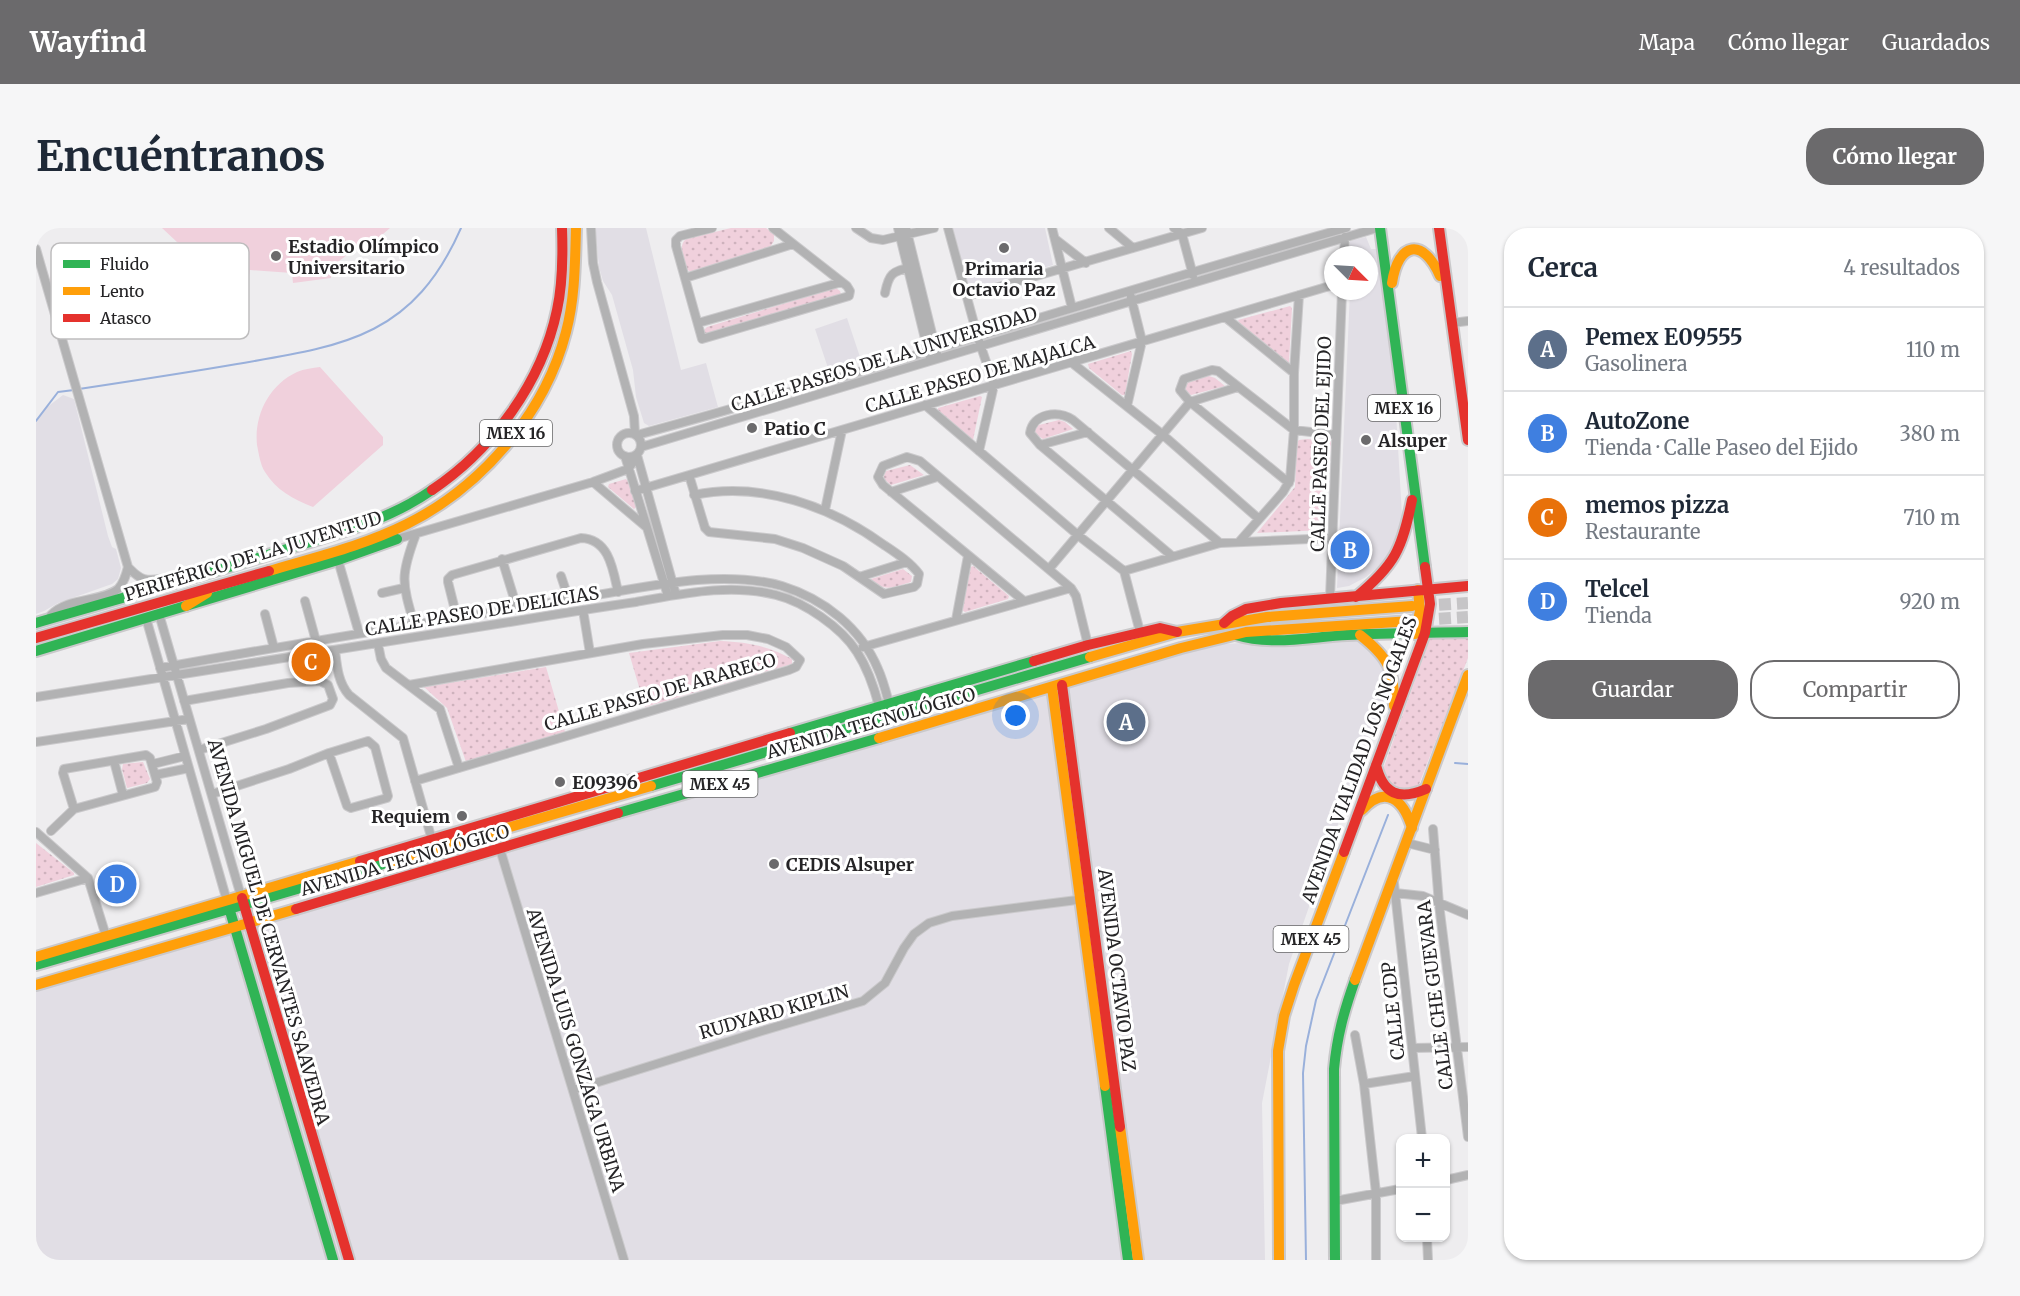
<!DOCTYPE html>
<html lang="es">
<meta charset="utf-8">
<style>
body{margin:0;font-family:Merriweather,serif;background:#f6f6f7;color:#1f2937}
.controls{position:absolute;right:18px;bottom:18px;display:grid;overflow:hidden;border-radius:12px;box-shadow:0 2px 4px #0004}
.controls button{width:54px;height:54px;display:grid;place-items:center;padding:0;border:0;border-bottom:2px solid #e0e1e3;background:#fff;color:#1f2937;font:30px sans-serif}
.compass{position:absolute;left:1288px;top:18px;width:54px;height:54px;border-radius:50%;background:#fff;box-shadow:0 2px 4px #0004;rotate:114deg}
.you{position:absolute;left:980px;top:488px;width:21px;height:21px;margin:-15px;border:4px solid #fff;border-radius:50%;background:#1a73e8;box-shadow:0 0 0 9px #1a73e833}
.badge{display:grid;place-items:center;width:39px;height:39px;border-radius:50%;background:#6b6a6c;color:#fff;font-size:20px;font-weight:700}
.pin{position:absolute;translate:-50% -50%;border:3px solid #fff;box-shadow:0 2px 6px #0006}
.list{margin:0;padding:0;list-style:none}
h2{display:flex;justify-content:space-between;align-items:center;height:78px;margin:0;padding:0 24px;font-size:26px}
h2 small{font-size:20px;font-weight:400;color:#747a83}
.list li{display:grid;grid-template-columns:39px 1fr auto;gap:18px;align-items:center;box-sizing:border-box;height:84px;padding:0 24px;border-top:2px solid #e0e1e3}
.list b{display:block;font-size:22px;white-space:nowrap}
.list p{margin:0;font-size:20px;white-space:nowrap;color:#747a83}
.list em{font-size:20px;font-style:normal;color:#747a83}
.actions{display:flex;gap:12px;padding:18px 24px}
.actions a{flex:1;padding:14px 0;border:2px solid #6b6a6c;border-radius:24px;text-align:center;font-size:21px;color:#6b6a6c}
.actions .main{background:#6b6a6c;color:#fff}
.map{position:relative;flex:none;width:1432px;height:1032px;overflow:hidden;border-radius:24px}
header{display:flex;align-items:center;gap:36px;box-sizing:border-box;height:84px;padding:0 30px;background:#6b6a6c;color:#fff}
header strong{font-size:28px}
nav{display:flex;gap:33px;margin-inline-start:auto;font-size:21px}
.intro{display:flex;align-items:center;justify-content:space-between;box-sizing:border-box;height:144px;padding:0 36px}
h1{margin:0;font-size:42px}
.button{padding:15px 27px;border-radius:24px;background:#6b6a6c;color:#fff;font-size:21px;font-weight:700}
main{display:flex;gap:36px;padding:0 36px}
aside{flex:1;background:#fff;border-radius:24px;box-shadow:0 2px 4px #0004}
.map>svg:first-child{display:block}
.built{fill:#e1dee5}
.grass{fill:#f0d0dc}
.park{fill:url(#park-dots)}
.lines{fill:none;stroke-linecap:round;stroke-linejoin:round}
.stream{stroke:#99b0db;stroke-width:2}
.primary-tunnel{stroke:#c6c5c7;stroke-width:12;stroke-dasharray:12 6;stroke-linecap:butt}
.street-casing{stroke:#cac9cb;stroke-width:10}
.fast-casing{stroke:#cac9cb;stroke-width:14}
.slow-casing{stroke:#cac9cb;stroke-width:14}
.jam-casing{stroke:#cac9cb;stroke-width:14}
.street{stroke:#b2b2b3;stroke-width:8}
.fast{stroke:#30b455;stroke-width:10}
.slow{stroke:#ff9f0a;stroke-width:10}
.jam{stroke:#e5322d;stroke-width:10}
.poi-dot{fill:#6b6a6c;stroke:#fff;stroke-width:2}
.labels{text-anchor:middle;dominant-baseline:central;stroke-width:6;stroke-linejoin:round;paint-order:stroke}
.shield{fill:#fff;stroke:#666667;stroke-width:1.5}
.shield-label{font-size:16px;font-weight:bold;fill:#252426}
.poi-label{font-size:18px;font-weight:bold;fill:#252426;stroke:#fff;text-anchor:start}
.street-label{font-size:18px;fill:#252426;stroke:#fff}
.key{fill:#fff;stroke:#bebdbe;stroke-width:1.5}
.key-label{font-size:16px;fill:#252426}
</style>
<header>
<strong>Wayfind</strong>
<nav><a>Mapa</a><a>Cómo llegar</a><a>Guardados</a></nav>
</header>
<div class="intro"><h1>Encuéntranos</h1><a class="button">Cómo llegar</a></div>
<main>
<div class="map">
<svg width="1432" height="1032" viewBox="0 0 1432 1032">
<defs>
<pattern id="park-dots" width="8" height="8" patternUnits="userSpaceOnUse" patternTransform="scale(1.5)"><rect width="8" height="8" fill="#f0d0dc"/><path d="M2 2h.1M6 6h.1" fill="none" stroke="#ceb2bd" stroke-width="1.8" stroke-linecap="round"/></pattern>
</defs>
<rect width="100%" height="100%" fill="#eeedef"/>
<path class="built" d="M559,0H610L645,142L670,135L682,179L613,198L608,195L600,169L597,142L576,67L567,53L563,39Z
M917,0H1009L1017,37L933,62Z
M1330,9L1335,21H1341L1354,118L1359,167L1366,288L1362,309L1348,334L1330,349L1313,358L1301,360L1314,63H1333V27H1314V13Z
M811,90L825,132L793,143L779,101Z
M27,167L38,171L72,308L76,319L80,321L85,340L82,351L76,356L22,375L8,383L0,386V194L10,180Z
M1297,409L1333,415L1353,438L1351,470L1337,496L1253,736L1226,875L1229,1032H0V759L1174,417Z"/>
<path class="grass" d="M126,0H354L339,13L311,27L295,39V50L257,55L256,45L214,42L212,55L174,49L177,37L172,29L141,14Z
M15,41L50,43L49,60L14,58Z
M284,139L347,209V217L277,279C257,271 240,262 229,244C224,236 223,226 221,217C218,187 233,157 261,144C268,141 277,140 284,139Z"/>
<path class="park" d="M695,0H730L738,6V13L734,19L656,44L651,42C649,32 641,18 650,11Z
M800,60L804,63L805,66L802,69L674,107L668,106V102L671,99Z
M1254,78L1256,80L1253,134L1251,135L1204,96L1202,92Z
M1095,123L1096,126L1089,167H1086L1053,140L1052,136Z
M1173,148L1179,150L1189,158L1155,167L1148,161L1150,154Z
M944,168L946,169L937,212L902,184V180Z
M1023,192L1029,194L1037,201L1007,211L998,205L999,198Z
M1271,211L1295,213L1288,302L1221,305L1259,259L1261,214L1263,212Z
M874,237L888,247L855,257L847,250L850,243Z
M590,251L593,254L601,278L598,281L572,259L573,256Z
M937,338L973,368L972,371L929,384L926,382L935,339Z
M867,341L876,348L875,354C857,359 850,365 835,351Z
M1432,407V430L1382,559L1374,564L1352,559L1346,544L1395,408Z
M684,413C711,414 733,418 756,431V436L609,479L593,425Z
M510,439L529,504L430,534L411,480L388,459Z
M107,534L114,551L111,555L91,560L86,541L87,536Z
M0,615L38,645V647L0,659Z"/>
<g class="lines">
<path class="stream" d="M43,161C96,153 149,145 201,136C308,118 377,109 425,0
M0,193L22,164L38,162
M1419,535L1432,536
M1270,1032L1267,845L1270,818L1280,772L1352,587"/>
<path class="primary-tunnel" d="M1385,378L1432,375
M1385,392L1432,389"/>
<defs>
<path id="street" d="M555,0L557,35L561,54L598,188L599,206
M676,0L644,8L640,12V18L666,111L813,68L814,63L811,58L737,0
M820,0L835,10L847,12L898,0
M862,0L893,127
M870,0L901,126
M912,0L942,110L958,157L943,223
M1016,0L1036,80
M1073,0L1097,20
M1138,0L1146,6L1157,47
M1019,11L1050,35
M0,21L92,339C97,344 101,349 108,351C125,356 158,338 180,338
M1308,27L1309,9
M649,50L757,16
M849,65C853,45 856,44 875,39
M931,68L1166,0
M1189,89L1258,145
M662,95L806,54
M1416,95L1432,93
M1035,134L1127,207L1223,291
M889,177L1043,308L1088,343
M1091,178L1106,113L1095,69
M581 217a12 12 0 1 1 24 0a12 12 0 1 1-24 0Z
M601,207C839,143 1073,66 1310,0
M1004,217L1052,204
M605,219L1341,0
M601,227L640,367
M589,228L632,368
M653,247L669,300L673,304L739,311L767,320L807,338L848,366L878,359L881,356L883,346C874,334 860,325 848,317C794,278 725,253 658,267
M557,254L609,298
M1253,255L1154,174L1144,162L1148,151L1176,142L1182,143L1258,202L1300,207
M599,263L1297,57
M855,264L901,249
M789,282L806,202
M361,311L557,254L592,241L601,229
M1203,314L1247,264L1254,252L1258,202V145L1263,67
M1136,328L1004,217L994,205C997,185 1022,182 1037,192L1184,315
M466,331L481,380
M302,332L323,405
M1013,341L1154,174L1202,159
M1088,343L1184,315L1297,310
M1088,343L1104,404
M525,348L533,372
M823,349L871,334
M346,365L368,360
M1294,370L1306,63
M269,373L280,413
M988,373L847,257L842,249L847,238L871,229L884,233L1035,360L1040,368L1052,417
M547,382L554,425
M123,386L205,668
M229,386L238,420
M15,387C32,369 66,374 82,361C88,355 90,347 92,339
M110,390L191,673
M421,390L412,354V351L416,347L545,310C573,311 577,341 582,364
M920,392L932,328
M378,396C366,354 364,348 380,306
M342,416L345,431L350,440L404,481L423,540
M827,419L1035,360
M299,422C301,439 302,454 313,467L367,510L396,612
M124,440C258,416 392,394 526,373C594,363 679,339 746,358C788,371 825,400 842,441C847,452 850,464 853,475
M373,457L607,416L687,407H711L732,411L750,419L764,432L760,439L753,442L379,553
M0,469C158,444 316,420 474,394C516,387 558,380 600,374C646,366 694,355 740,367C768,374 805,399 821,424C832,441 838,459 843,478
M148,473L252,455L284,453L292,457L297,471L294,477L230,501L163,522
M0,514L153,491
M78,533L87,567
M117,536L149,528
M119,547L153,540
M176,566L253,541L293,525L332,513L339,519L352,568L351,570L315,580L311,578L293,525
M1397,601L1403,676L1432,909
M15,603L38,581L119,559L121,554L114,530L110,527L28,541L27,545L38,581
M0,604L52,650L70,708
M1371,615L1399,622
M464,621L588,1032
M1358,655L1386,910
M0,665L52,650
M1359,665L1387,668L1432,687
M1319,807L1328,856L1340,965V1032
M1376,820L1432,819
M1328,856L1379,848
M537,862L726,803L827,773L849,755L868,720L878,706L893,695L916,688L1049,671
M1410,952L1432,947
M1299,973L1364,961
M1391,1010L1392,1032"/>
<path id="fast" d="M1344,0L1389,339
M0,395C85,370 170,347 254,320C303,305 353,292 396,262
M1200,407C1236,418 1274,409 1311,407C1351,405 1392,405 1432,404
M0,423L302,332L361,311
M754,505L998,433
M615,558L1054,429
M582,585L843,510
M191,673L297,1032
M0,737L354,634
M1069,858L1092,1032
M1299,1032L1298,841C1301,808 1308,783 1319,752"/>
<path id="slow" d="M1356,55C1362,14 1387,9 1404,48
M233,343C280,329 327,318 371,296C445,259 509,186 530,104C539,70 539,35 540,0
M150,378L171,365
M1379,406L1384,383L1382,362
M1324,407C1352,429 1359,442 1358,478
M1054,429L1141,404L1231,389L1376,378
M1016,459L1069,858
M843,510L1145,420L1210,404L1375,393
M1326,582C1350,555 1368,573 1376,600
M354,634L615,558
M0,729L324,633
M1319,752L1432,447
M0,757L260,681
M1084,899L1102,1032
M1243,1032L1242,823L1248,788L1258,757L1308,624"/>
<path id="jam" d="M1403,0L1432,212
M396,262C457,221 506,154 521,82C527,55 527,28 526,0
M1320,369C1359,337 1366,321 1376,272
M1188,395L1196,388L1210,381L1245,375L1432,358
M0,410L233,343
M998,433L1052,417L1124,400L1141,404
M1026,457L1084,899
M1340,537C1347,566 1363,573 1390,561
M1308,624L1389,405L1394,376L1389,339
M324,633L754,505
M206,670L313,1032
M260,681L582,585"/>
</defs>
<use href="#street" class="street-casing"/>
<use href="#fast" class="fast-casing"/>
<use href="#slow" class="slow-casing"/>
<use href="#jam" class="jam-casing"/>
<use href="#street" class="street"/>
<use href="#fast" class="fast"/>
<use href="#slow" class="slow"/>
<use href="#jam" class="jam"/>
</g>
<g class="poi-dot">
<circle cx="968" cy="20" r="6"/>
<circle cx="240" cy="28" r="6"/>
<circle cx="716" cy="200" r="6"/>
<circle cx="1330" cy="212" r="6"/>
<circle cx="524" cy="554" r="6"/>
<circle cx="426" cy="588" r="6"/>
<circle cx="738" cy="636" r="6"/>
</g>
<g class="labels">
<g class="shield">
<rect x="1332" y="167" width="72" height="26" rx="4.5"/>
<rect x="444" y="192" width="72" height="26" rx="4.5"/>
<rect x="646.5" y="543" width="75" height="26" rx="4.5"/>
<rect x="1237.5" y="698" width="75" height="26" rx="4.5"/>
</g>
<g class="shield-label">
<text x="1368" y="180">MEX 16</text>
<text x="480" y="205">MEX 16</text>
<text x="684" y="556">MEX 45</text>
<text x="1275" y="711">MEX 45</text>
</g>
<g class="poi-label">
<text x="252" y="18">Estadio Olímpico<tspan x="252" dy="21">Universitario</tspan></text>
<text x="968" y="40" text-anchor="middle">Primaria<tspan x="968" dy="21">Octavio Paz</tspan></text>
<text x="728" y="200">Patio C</text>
<text x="1342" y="212">Alsuper</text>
<text x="536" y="554">E09396</text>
<text x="414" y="588" text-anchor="end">Requiem</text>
<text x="750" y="636">CEDIS Alsuper</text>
</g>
<g class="street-label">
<text transform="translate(848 131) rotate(-17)">CALLE PASEOS DE LA UNIVERSIDAD</text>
<text transform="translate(944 146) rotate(-16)">CALLE PASEO DE MAJALCA</text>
<text transform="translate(1285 216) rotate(-88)">CALLE PASEO DEL EJIDO</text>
<text transform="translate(217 328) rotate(-17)">PERIFÉRICO DE LA JUVENTUD</text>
<text transform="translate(446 383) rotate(-9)">CALLE PASEO DE DELICIAS</text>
<text transform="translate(624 464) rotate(-16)">CALLE PASEO DE ARARECO</text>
<text transform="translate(835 495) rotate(-16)">AVENIDA TECNOLÓGICO</text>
<text transform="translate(1323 532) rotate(-70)">AVENIDA VIALIDAD LOS NOGALES</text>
<text transform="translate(369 632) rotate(-16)">AVENIDA TECNOLÓGICO</text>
<text transform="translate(233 704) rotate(74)">AVENIDA MIGUEL DE CERVANTES SAAVEDRA</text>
<text transform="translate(1081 742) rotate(83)">AVENIDA OCTAVIO PAZ</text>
<text transform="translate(1399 767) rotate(-97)">CALLE CHE GUEVARA</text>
<text transform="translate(1357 783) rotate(-96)">CALLE CDP</text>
<text transform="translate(738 784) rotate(-16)">RUDYARD KIPLIN</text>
<text transform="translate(540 822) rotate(73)">AVENIDA LUIS GONZAGA URBINA</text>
</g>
</g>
<rect x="15" y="15" width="198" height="96" rx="9" class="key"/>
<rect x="27" y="32" width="27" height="8" fill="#30b455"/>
<rect x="27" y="59" width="27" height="8" fill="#ff9f0a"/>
<rect x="27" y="86" width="27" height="8" fill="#e5322d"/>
<g class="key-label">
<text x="64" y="42">Fluido</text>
<text x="64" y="69">Lento</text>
<text x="64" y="96">Atasco</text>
</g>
</svg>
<div class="controls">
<button>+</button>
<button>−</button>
</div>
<svg class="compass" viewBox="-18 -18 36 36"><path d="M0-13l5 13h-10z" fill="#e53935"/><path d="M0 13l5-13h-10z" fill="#747a83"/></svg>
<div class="you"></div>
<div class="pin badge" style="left:1090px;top:494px;background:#5c6f8a">A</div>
<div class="pin badge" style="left:1314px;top:322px;background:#3f7fe0">B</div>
<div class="pin badge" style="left:275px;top:434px;background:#e8710a">C</div>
<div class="pin badge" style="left:81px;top:656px;background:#3f7fe0">D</div>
</div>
<aside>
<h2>Cerca<small>4 resultados</small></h2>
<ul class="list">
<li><span class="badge" style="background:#5c6f8a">A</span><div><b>Pemex E09555</b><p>Gasolinera</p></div><em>110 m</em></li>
<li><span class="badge" style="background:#3f7fe0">B</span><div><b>AutoZone</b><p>Tienda · Calle Paseo del Ejido</p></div><em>380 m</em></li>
<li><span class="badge" style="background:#e8710a">C</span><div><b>memos pizza</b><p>Restaurante</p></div><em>710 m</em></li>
<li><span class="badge" style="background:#3f7fe0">D</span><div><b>Telcel</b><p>Tienda</p></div><em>920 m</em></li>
</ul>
<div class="actions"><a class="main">Guardar</a><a>Compartir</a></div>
</aside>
</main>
